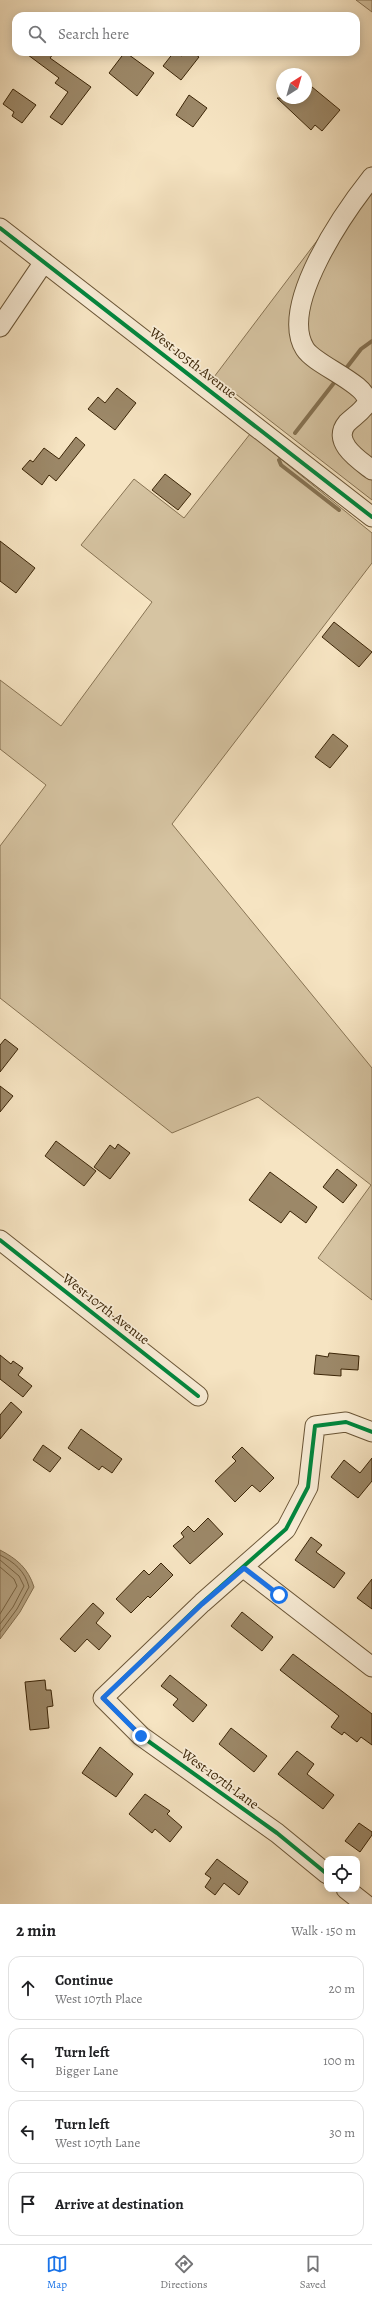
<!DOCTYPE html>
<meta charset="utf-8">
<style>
body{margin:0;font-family:Alegreya,serif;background:#f6f6f6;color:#202124}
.controls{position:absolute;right:12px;bottom:12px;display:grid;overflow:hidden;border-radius:8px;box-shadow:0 2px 10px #0003}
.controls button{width:36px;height:36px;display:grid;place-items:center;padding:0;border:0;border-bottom:1px solid #e0e0e0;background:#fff;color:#202124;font:20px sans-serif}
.compass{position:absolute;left:276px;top:68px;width:36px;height:36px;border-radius:50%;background:#fff;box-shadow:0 2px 10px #0003;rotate:37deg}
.stop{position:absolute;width:12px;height:12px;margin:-9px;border:3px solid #1a73e8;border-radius:50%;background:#fff}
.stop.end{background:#1a73e8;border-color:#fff;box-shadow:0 1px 4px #0008}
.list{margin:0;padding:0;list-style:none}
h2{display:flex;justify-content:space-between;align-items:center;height:52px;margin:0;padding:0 16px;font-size:17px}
h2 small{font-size:13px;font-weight:400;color:#757577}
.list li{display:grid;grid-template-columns:26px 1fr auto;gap:12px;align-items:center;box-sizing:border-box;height:64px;margin:0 8px 8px;padding:0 8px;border:1px solid #e0e0e0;border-radius:12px}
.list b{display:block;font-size:15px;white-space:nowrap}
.list p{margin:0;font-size:13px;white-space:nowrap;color:#757577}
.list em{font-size:13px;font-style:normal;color:#757577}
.icon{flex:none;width:22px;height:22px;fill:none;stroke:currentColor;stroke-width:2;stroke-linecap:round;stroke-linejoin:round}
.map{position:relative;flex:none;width:372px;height:1904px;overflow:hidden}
.search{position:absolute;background:#fff;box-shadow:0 2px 10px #0003;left:12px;right:12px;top:12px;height:44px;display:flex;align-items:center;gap:10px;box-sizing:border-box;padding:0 14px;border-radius:12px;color:#757577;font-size:15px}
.sheet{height:340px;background:#fff}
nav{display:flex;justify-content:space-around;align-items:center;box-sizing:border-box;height:56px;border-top:1px solid #e0e0e0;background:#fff;font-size:11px;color:#757577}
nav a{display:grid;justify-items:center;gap:2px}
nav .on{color:#1a73e8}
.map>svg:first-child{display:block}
.green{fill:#d6c4a2;stroke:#887454}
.water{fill:#b6a382;stroke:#857151}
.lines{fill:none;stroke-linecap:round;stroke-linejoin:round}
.shore{stroke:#786444;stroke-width:1}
.stream{stroke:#857151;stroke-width:4}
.building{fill:#9c8868;stroke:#3b2507}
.minor-casing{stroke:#6a5536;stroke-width:21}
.minor{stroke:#f9edd7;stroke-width:19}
.cycleway-casing{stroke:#f9edd7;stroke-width:6}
.cycleway{stroke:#00873e;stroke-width:4}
.route{stroke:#1a73e8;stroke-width:5}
.labels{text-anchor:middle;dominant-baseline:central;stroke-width:3.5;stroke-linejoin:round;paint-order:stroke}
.street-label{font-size:14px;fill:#3b2507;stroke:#f9edd7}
</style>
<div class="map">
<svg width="372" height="1904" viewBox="0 0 372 1904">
<rect width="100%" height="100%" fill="#f6e4c2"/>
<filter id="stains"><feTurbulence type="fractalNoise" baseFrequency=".005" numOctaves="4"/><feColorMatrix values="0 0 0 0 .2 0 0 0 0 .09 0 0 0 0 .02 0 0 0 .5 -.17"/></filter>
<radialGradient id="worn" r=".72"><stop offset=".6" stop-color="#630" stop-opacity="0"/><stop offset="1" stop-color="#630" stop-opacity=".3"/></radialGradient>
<path class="green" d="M356,0H372V12Z
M372,168V500L214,377Z
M250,434L372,533V563L172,824L372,1068V1300L318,1258L371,1185L258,1097L172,1133L0,998V846L46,785L0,749V680L61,726L152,602L81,545L134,479L184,518Z"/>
<path class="water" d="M0,1550C17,1559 28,1568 34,1587L20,1612L0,1639Z"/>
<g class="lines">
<path class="shore" d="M0,1555C14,1562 25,1571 29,1587L17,1609L0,1632
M0,1560L19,1576L24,1586L13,1607L0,1624
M0,1567L14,1579L17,1586L0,1614"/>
<path class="stream" d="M344,371L361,349L372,341
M295,433L337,379
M279,460L281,465L339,510"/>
</g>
<path class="building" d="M24,52H55L50,58L91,87L62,125L50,117L68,92L55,83L59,78Z
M125,52L154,73L137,96L109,73Z
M174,52L182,56L185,52H192L199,57L181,80L163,66Z
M306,82L340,110L322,131L315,125L311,130L277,98H306Z
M13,89L36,105L22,123L12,116L14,112L3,104Z
M189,95L207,108L193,127L176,115Z
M117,388L136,403L115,430L88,409L98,397L105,403Z
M76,437L85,445L56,481L49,475L42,485L22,469L30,460L33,462L44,448L59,459Z
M165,474L191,494L178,510L152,490Z
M0,541L35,568L16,593L0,581Z
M334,622L372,652L359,667L322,637Z
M333,734L348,746L330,768L315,757Z
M5,1039L18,1049L0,1072V1045Z
M0,1086L13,1096L0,1112Z
M56,1141L96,1171L84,1186L45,1156Z
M118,1144L130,1153L110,1179L94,1167L110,1145L115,1149Z
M337,1169L357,1185L343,1203L323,1187Z
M270,1172L317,1207L306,1223L290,1211L281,1223L249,1200Z
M329,1353L359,1356L358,1370L341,1369V1376L314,1374L316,1355L328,1357Z
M0,1355L11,1364L13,1361L23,1368L18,1375L32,1386L23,1397L0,1379Z
M11,1402L22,1412L0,1439V1415Z
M81,1429L122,1459L112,1473L102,1466L99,1470L68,1448Z
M43,1445L61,1458L50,1472L33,1460Z
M242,1447L274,1478L260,1492L252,1485L235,1502L215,1481L236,1461L232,1457Z
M372,1458V1481L358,1498L331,1477L344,1460L360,1473Z
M208,1518L223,1534L190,1564L173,1546L184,1537L181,1533L188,1526L194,1532Z
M311,1537L322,1545L316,1552L345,1573L334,1588L295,1560Z
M161,1563L173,1575L150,1598L148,1596L131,1613L116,1599L144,1570L149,1575Z
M372,1579V1609L357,1598Z
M93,1603L104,1613L96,1623L111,1636L99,1650L87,1639L75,1652L60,1639Z
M242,1612L273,1637L262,1651L231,1626Z
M293,1654L372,1714V1745L361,1737L357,1742L344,1732L342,1735L331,1727L339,1716L280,1670Z
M170,1675L207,1705L193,1722L173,1705L178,1699L161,1686Z
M45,1680L46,1690H51L53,1706L47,1707L49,1728L30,1730L25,1682Z
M231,1728L267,1756L254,1772L219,1744Z
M100,1747L133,1774L116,1797L82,1773Z
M297,1751L314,1764L307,1774L334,1795L323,1809L278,1774Z
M145,1794L170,1811L167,1814L182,1827L170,1842L155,1829L152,1833L129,1814Z
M359,1823L372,1832V1835L360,1852L345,1841Z
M217,1859L248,1882L239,1895L224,1883L215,1895L205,1887L211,1878L205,1874Z"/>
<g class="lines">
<defs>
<path id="minor" d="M372,177C345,211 278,306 305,349C316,366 369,384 367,403C362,412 354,416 347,423C331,442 359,460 372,470
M0,228L372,517
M0,327L44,262
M0,1240L198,1396
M244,1568L372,1667
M327,1874L277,1833L141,1736L103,1698L202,1603L286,1529L308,1487L315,1426L346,1422L372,1432
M346,1889L365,1904"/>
</defs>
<use href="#minor" class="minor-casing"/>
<use href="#minor" class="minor"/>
<defs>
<path id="cycleway" d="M0,228L372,517
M0,1240L198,1396
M327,1874L277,1833L141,1736L103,1698L202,1603L286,1529L308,1487L315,1426L346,1422L372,1432"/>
</defs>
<use href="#cycleway" class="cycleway-casing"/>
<use href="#cycleway" class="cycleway"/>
</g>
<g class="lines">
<path class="route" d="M141,1736L103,1698L202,1604L244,1568L279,1595"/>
</g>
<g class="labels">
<g class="street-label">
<text transform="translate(193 363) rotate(38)">West 105th Avenue</text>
<text transform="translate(106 1309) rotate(38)">West 107th Avenue</text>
<text transform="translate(220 1779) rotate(36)">West 107th Lane</text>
</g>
</g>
<rect width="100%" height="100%" filter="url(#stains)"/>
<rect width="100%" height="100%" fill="url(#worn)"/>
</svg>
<div class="controls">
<button><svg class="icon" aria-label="locate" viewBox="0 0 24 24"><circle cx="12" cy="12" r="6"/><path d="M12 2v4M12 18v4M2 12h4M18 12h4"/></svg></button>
</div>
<svg class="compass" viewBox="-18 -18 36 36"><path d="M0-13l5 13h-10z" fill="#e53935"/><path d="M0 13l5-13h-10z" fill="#757577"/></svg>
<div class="stop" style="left:279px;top:1595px"></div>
<div class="stop end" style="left:141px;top:1736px"></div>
<div class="search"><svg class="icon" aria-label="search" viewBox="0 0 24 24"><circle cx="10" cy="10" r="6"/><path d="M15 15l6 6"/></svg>Search here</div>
</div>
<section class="sheet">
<h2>2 min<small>Walk · 150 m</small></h2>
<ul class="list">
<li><svg class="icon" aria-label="ahead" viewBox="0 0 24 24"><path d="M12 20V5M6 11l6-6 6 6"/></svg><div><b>Continue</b><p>West 107th Place</p></div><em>20 m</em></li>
<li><svg class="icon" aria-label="left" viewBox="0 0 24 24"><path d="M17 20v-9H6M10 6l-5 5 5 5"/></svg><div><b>Turn left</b><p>Bigger Lane</p></div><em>100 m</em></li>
<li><svg class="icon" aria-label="left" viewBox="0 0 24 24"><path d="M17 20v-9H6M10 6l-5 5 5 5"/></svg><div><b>Turn left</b><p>West 107th Lane</p></div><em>30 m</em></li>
<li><svg class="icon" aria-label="arrive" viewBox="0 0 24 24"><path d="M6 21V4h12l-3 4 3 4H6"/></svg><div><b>Arrive at destination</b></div></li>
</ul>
</section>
<nav>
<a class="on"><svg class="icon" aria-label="map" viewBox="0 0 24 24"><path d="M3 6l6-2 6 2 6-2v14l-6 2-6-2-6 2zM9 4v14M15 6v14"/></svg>Map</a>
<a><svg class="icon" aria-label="directions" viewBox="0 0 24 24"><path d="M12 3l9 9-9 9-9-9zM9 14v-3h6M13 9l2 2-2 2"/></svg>Directions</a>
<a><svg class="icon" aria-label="saved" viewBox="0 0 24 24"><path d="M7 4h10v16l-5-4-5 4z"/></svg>Saved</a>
</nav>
